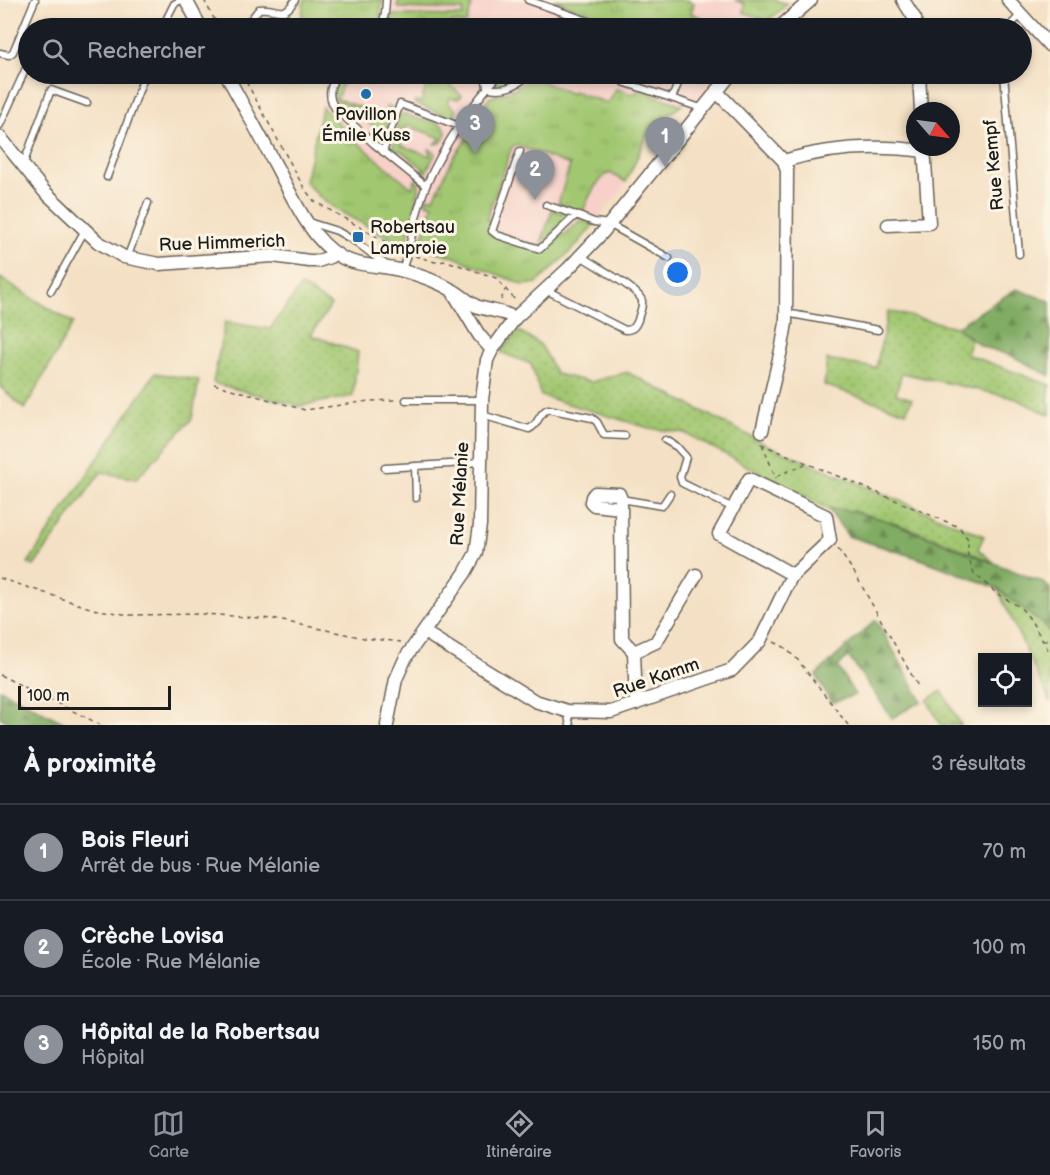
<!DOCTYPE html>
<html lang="fr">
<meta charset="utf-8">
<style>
body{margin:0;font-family:"Balsamiq Sans",sans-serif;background:#20242c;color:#f1f3f6}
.controls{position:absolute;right:18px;bottom:18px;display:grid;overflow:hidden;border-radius:0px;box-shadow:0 3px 9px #0003}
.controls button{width:54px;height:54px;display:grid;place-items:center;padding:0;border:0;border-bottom:2px solid #363941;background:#171b24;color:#f1f3f6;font:30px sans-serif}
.compass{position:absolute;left:906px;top:102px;width:54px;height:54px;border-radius:50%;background:#171b24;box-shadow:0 3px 9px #0003;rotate:118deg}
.scale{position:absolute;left:18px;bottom:15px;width:153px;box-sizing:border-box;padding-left:6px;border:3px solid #1c1c1c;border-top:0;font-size:16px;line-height:21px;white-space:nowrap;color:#1c1c1c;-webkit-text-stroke:4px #fcf5e5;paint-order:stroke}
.you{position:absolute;left:678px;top:273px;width:21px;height:21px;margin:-15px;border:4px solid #fff;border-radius:50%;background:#1a73e8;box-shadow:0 0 0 9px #1a73e833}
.badge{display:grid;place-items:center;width:39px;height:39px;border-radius:50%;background:#8c9099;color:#fff;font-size:20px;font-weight:700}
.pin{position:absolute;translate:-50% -50px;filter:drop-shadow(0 2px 3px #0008)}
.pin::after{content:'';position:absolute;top:32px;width:21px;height:18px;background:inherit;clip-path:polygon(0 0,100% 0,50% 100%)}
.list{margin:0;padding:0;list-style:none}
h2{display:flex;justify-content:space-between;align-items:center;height:78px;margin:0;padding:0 24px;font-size:26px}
h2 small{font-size:20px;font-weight:400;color:#9ea1a6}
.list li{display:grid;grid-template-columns:39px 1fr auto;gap:18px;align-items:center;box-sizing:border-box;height:96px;padding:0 24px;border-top:2px solid #363941}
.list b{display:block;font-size:22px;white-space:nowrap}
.list p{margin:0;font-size:20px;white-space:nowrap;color:#9ea1a6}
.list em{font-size:20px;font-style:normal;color:#9ea1a6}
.icon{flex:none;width:33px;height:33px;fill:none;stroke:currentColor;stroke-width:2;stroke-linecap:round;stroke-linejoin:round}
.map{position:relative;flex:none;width:1050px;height:725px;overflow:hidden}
.search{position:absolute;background:#171b24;box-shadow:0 3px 9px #0003;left:18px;right:18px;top:18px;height:66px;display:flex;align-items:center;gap:15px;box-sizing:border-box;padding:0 21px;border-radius:33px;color:#9ea1a6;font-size:22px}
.sheet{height:366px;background:#171b24}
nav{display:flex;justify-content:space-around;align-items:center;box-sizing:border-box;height:84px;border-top:2px solid #363941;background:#171b24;font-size:16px;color:#9ea1a6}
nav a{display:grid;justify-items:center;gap:3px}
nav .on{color:#8c9099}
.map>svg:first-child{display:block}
.built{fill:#f7d1c9}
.grass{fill:url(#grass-dots);stroke:#5f7246;stroke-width:1.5}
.forest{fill:url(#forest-firs);stroke:#4e6440;stroke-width:1.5}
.park{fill:url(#park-tufts);stroke:#5f7246;stroke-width:1.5}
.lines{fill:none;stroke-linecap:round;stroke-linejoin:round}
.service-casing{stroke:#686157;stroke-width:9}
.minor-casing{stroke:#686157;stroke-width:15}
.path{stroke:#686157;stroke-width:1.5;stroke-dasharray:4.5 4.5;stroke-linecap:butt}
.service{stroke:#fff;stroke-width:6}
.minor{stroke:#fff;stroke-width:12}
.poi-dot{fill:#1f6fb2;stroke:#fcf5e5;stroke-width:2}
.labels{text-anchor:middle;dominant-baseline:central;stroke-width:6;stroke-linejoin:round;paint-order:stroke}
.poi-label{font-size:18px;fill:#1c1c1c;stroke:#fcf5e5}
.street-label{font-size:18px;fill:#1c1c1c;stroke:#fcf5e5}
</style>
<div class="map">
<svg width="1050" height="725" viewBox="0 0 1050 725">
<defs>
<pattern id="grass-dots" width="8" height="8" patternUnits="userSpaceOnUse" patternTransform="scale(1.5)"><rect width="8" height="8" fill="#a2c771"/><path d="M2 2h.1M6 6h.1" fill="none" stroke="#8baa61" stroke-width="1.8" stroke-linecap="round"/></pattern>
<pattern id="forest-firs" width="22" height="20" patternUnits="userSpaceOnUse" patternTransform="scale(1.5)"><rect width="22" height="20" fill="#81ac63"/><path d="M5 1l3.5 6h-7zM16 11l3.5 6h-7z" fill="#698b51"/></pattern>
<pattern id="park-tufts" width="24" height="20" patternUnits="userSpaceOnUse" patternTransform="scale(1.5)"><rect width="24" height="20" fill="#a2c771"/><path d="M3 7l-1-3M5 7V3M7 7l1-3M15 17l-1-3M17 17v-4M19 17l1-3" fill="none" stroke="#8baa61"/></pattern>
</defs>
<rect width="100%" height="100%" fill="#fcf5e5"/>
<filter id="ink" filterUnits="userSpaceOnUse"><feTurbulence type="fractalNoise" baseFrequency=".0167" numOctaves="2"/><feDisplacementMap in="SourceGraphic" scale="12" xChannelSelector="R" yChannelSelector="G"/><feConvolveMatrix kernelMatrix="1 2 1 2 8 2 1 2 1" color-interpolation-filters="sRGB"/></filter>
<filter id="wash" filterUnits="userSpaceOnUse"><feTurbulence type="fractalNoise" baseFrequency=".008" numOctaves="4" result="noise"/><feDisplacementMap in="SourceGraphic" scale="24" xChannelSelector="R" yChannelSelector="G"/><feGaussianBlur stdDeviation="1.35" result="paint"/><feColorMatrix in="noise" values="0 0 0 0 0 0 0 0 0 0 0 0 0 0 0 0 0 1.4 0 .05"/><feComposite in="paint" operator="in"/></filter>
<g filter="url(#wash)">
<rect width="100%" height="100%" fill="#f4e0c4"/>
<path class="built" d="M304,0H792L760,28H300Z
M329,74H718L699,96L678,107L651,127L621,191L576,245L537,283L524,285L449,255L396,241L329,204L314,193L305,181Z"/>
<path class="grass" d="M0,278L73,323L25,409L0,387Z
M301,286L331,305L311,335L358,352L353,396L300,406L213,383L225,322L270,329Z
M888,311L956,327L971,340L966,354L1050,385L1048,401L1050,403V415L1014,398L902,373L896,394L912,399L906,412L824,385L827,360L876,368Z
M519,331L541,345L556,374L591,382L627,372L767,445L984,536L978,549L995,563C944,541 883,514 828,509L685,433L649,428L541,396L531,364L500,352Z
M155,373L199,380L192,419L136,479L101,472L34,566L28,563Z
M997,588L1041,623L1050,632V702Z
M942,691L961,725H941L927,700Z"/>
<path class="forest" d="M1016,289L1050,301V376L1012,356L981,346L956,327Z
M828,509L853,511L885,520L1042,582L1050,588V632L1041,623L997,588L918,558L848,536Z
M876,620L922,701L892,718L848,656L838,667L855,695L831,703L816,675Z
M0,689L68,725H13L0,717Z"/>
<path class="park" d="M304,0H382L380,21L376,23L373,28H300Z
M399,0H459L472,5L466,24L451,23L448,28H389L393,15L463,16V10L399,8L397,6Z
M553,0H686L694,3L691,13L702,18L705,24L702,28H629Z
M735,0H775L788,4L759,28L761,18L743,12L745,4Z
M340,74H346L337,99L383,115L387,106L393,108L383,138L378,141L371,135L379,132L349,105L341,107C330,96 334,86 340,74Z
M438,74H449L446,81L462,96L458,99L450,98L448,103L456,110L454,117L451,118L414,103L415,101L421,102L426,86L432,88Z
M504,74H526L508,84L495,86L494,84Z
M531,77L572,94L573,91L608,103L616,89L632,94L641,90L682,105L651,127L626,182L610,173C596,179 588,198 583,212L558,204L570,165L516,145L512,147L487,218L491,224L489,234L540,251L545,250L581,220L594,224L576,246L537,283L524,285L449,255L415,246L417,236L423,237L433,205L426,203L427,197L434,198L453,158L469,136L462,132L489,98L514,89Z
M322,107L356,141L412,188L415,180L419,183V190L406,244L396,241C365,224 326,210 305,181Z
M404,114L425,121H434L444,126L446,133L441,143L435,144L441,138L409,126L401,132L396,128L400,115Z
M397,137H399L402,146L430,156L429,149L434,151L435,154L425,174L420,175L417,174L424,169L400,150L392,153L391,150Z
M552,210L569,215V218L541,243Z"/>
</g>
<g filter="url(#ink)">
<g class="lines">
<defs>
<path id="service" d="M528,0L588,21L594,28
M733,26L738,28
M162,28L174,4L181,0
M244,28L259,9C278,6 282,21 295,0
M381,28L385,14L386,0
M1008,28L1021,14
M0,53L9,55L13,52L35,0
M337,74C330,86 327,96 335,108L374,144L426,186
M485,74L487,87
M1004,74L1019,254
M623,82L701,108
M487,87C502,93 519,85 529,74
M672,98L682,74
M0,125L27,66
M520,151L492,231L497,235L540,249L576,215L594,222L609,224L669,258
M383,152L400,104L459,126
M23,165L51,90L87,103
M107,177L145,74
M546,205L576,215
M308,222L337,231L356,242L385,264
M127,258L148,203
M402,270C412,243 415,212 426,186C443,146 471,105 500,74
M546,290L625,330C633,330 635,327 638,320C639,314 643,307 642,301C640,289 593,265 581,256
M51,291L85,230
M786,313L878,330
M406,400H482
M482,415L529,429C539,425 538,413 548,409L592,418L597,422L604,435L625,436
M665,440L677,447L686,457L680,477L682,483L733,508
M415,466L416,498
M385,468L481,462
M621,499L662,506L670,494
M567,711L570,725"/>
<path id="minor" d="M186,0L201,28
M903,0L915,19L916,28
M1008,0L1050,46
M779,28L811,0
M226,74C242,103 258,132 274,162C291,193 309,239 341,257C359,267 383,265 403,271C420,275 438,282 454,291C461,295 468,302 476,306C489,311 503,311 515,318
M919,74L921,111
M716,91L784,161L787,171L786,323L782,346L762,431
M0,137L44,191L98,242L124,257L159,264L273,256L309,261H318L330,257L334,253
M784,161C829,147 878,145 924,151
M888,225L929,223L924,147
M453,292L479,335L492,350
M621,508L594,505L591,502L592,497L595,493L619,494L621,499L622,639L634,652L636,704
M424,632L535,701L567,711L611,712L732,670L760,641L791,577L830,540L826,516L749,479L719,534L793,575
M634,652L656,642L696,575
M387,725L396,679L406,657L465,573L476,553L480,525L482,400L487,360L492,350L515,318L568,269L603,232L731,74"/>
</defs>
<use href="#service" class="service-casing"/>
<use href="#minor" class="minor-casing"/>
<path class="path" d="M204,0L219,28
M242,74L304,188L314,201L400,250
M415,256L435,262L447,261L496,278L516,301
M501,300L505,290
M214,384L305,410L369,401L396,400
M761,444L959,527L968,539V556L974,573L996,593L1020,607L1030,619L1050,653
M762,444L776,478
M777,476L805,464
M838,549L854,572L919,688
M0,578L93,609L111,612L130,615L204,614L273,619L364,638L401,642
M1043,641L1050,638
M774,642L784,647L797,659L848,725
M0,675L101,725"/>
<use href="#service" class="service"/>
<use href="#minor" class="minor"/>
</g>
</g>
<g class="poi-dot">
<circle cx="366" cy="94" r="6"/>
<rect x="352" y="231" width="12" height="12" rx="3"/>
</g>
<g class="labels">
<g class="poi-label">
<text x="366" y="114">Pavillon<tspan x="366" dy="21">Émile Kuss</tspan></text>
<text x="370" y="227" text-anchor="start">Robertsau<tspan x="370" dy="21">Lamproie</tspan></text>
</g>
<g class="street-label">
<text transform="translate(994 165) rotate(-95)">Rue Kempf</text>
<text transform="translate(222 243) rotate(-2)">Rue Himmerich</text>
<text transform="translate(460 494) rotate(-87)">Rue Mélanie</text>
<text transform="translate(656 678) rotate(-19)">Rue Kamm</text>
</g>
</g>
</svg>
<div class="controls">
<button><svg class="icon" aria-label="locate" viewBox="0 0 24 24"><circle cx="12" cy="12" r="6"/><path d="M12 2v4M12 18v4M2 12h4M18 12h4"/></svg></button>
</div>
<svg class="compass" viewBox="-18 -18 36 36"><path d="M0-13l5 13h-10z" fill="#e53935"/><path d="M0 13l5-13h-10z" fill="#9ea1a6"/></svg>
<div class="scale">100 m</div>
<div class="you"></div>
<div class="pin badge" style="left:665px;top:167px">1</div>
<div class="pin badge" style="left:535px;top:200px">2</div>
<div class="pin badge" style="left:475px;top:154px">3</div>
<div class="search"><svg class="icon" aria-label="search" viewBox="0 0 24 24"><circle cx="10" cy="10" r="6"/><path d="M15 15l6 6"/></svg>Rechercher</div>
</div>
<section class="sheet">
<h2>À proximité<small>3 résultats</small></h2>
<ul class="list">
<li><span class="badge">1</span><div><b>Bois Fleuri</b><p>Arrêt de bus · Rue Mélanie</p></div><em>70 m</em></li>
<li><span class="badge">2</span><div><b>Crèche Lovisa</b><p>École · Rue Mélanie</p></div><em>100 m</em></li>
<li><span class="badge">3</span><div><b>Hôpital de la Robertsau</b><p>Hôpital</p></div><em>150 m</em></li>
</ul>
</section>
<nav>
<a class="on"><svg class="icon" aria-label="map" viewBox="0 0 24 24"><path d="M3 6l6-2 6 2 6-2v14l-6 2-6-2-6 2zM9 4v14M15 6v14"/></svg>Carte</a>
<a><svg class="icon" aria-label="directions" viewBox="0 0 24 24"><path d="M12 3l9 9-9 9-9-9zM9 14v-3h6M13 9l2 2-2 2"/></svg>Itinéraire</a>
<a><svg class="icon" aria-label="saved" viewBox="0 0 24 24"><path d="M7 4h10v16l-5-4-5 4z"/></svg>Favoris</a>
</nav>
